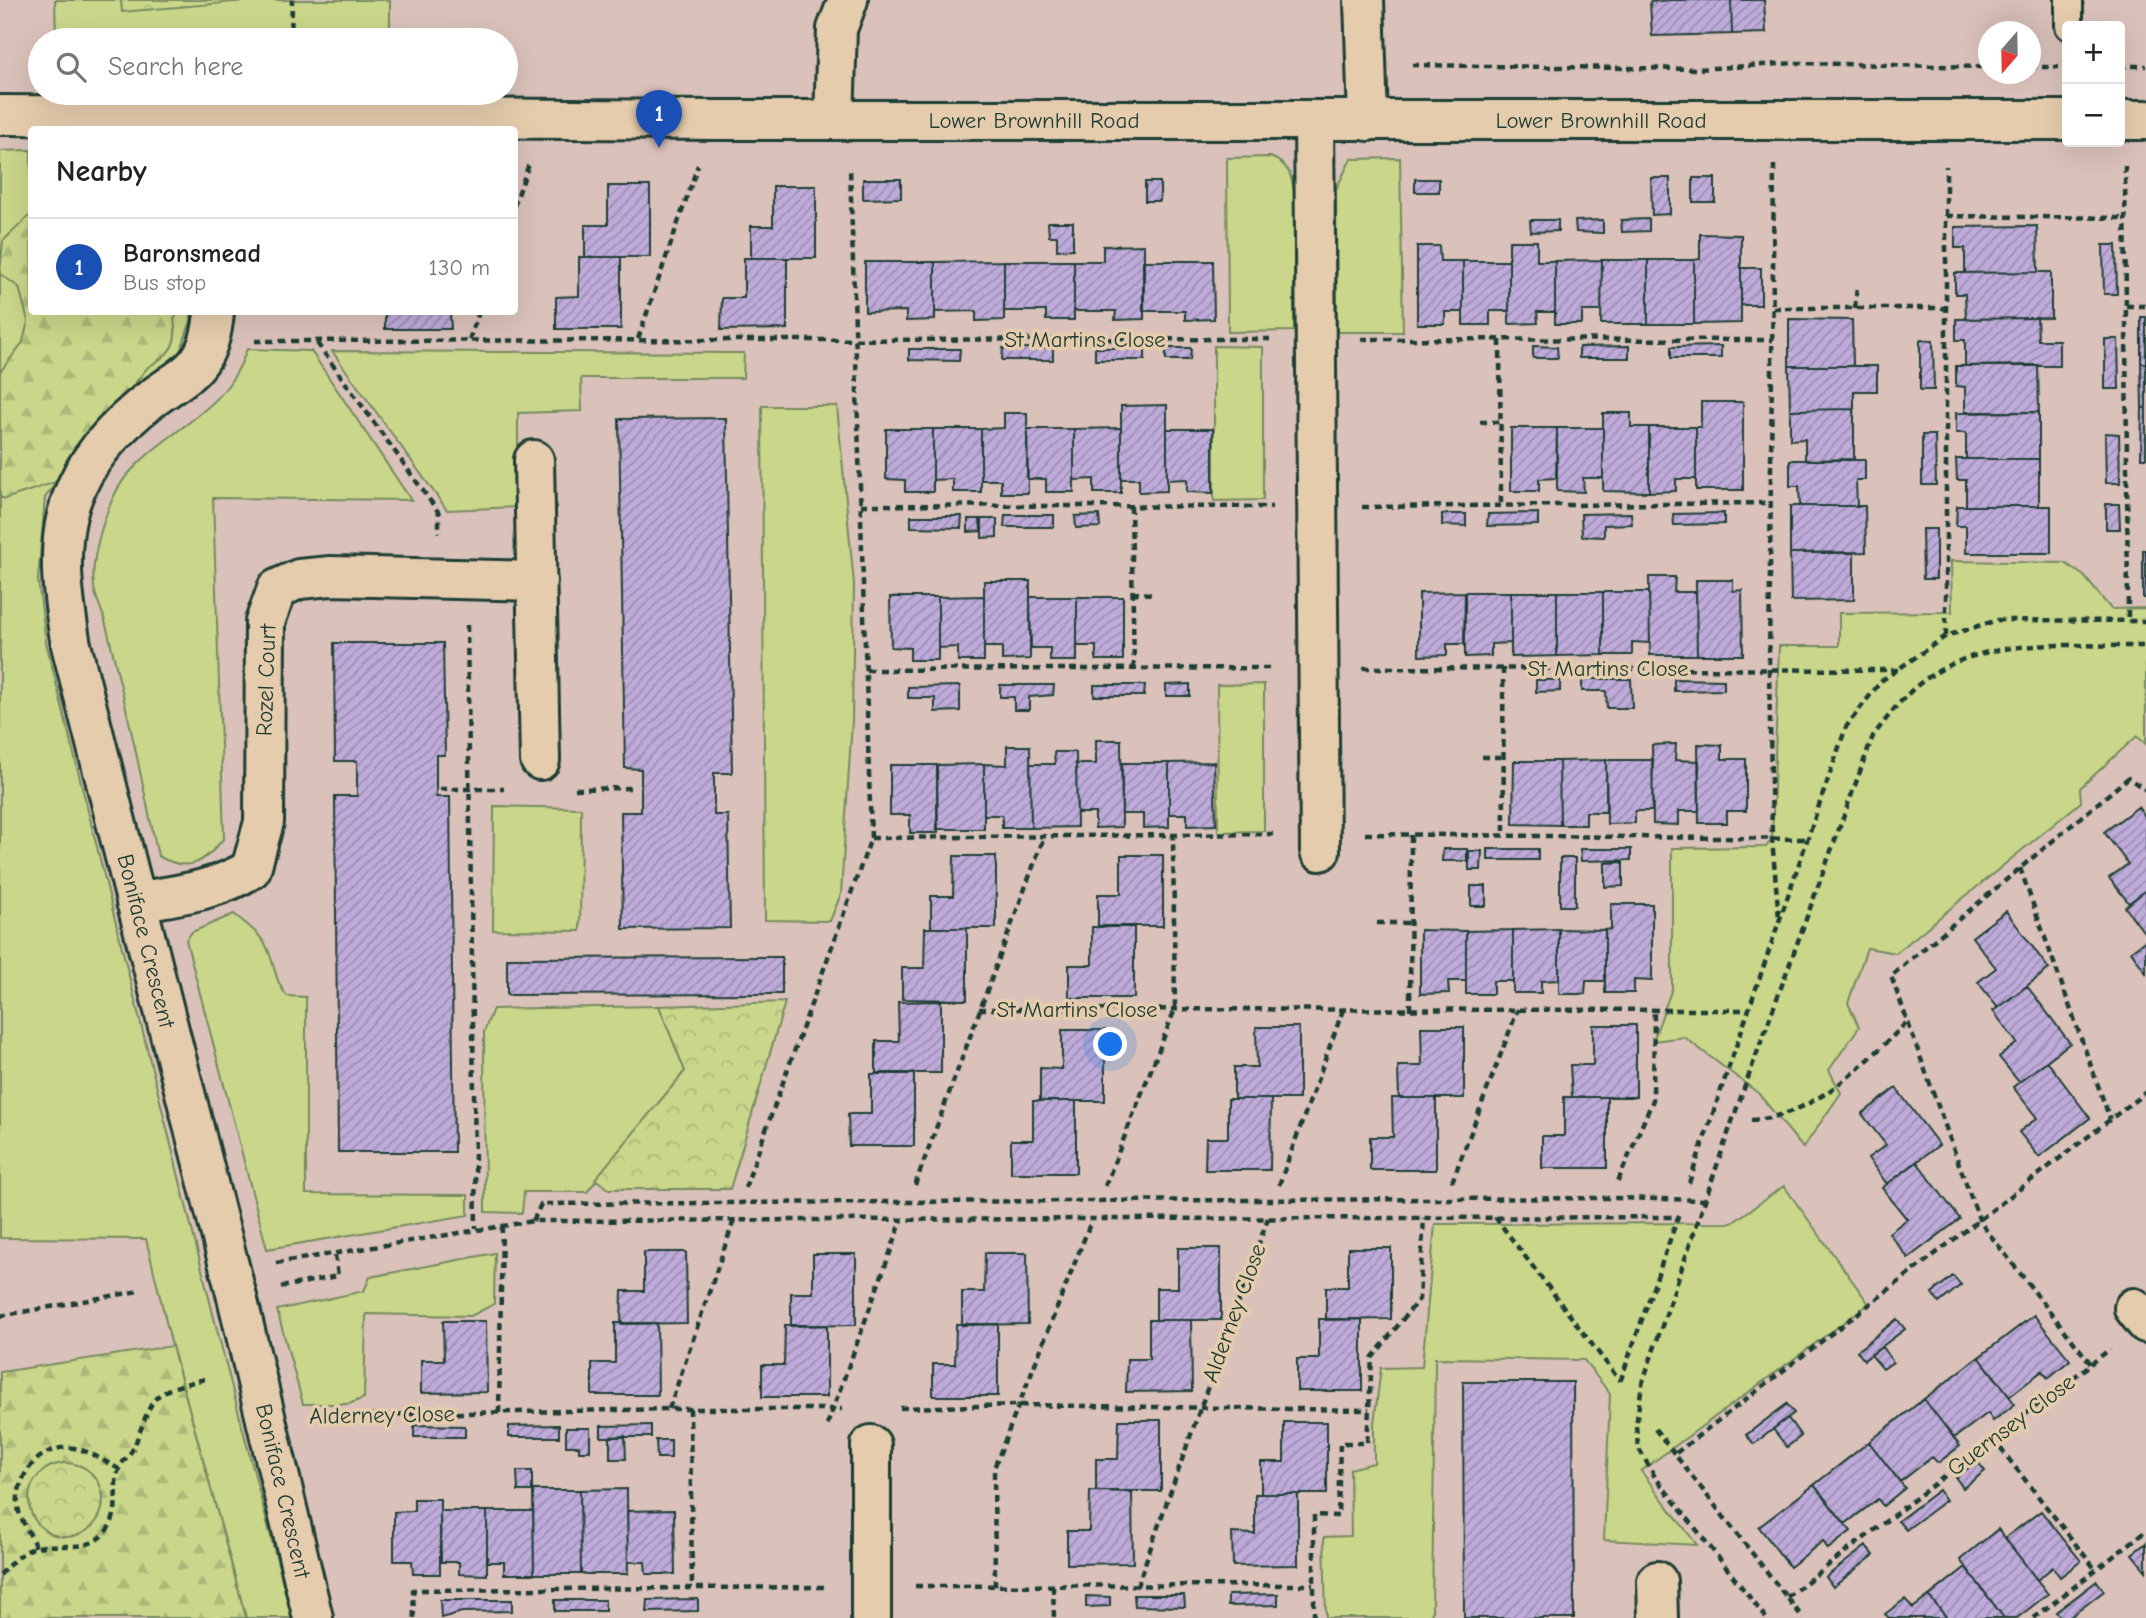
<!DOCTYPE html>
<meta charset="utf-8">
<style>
body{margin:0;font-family:"Comic Neue",sans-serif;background:#f2f2f2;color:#222}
.controls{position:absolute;right:21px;top:21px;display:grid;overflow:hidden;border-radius:7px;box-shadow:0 7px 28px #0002}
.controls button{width:63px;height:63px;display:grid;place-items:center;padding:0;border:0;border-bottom:2px solid #e0e0e0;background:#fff;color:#222;font:35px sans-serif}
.compass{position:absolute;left:1978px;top:21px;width:63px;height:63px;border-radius:50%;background:#fff;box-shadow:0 7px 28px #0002;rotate:200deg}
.you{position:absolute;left:1111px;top:1045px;width:24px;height:24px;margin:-18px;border:5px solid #fff;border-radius:50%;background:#1a73e8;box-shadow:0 0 0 10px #1a73e833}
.badge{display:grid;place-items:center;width:46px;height:46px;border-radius:50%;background:#c8321e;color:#fff;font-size:23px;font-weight:700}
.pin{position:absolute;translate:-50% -58px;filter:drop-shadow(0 2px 4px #0008)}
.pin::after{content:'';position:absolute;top:37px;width:24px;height:21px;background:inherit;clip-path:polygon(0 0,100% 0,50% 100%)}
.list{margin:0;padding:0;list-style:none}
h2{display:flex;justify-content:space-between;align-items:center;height:91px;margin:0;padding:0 28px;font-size:30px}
h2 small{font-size:23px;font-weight:400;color:#767676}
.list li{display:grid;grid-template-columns:46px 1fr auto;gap:21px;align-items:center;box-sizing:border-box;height:98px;padding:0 28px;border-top:2px solid #e0e0e0}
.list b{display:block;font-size:26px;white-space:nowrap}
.list p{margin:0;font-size:23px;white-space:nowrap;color:#767676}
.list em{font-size:23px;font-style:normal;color:#767676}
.icon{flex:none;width:38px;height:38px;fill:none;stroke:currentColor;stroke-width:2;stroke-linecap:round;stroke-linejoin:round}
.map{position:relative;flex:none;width:2146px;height:1618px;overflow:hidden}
.search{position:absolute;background:#fff;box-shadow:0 7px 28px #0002;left:28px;top:28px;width:490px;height:77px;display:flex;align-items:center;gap:18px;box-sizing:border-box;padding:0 24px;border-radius:38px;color:#767676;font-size:26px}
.panel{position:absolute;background:#fff;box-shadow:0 7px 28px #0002;left:28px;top:126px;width:490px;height:189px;border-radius:7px}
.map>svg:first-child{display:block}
.grass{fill:#cad68a;stroke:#748a5f;stroke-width:2}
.forest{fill:url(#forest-firs);stroke:#748a5f;stroke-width:2}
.park{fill:url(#park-crowns);stroke:#748a5f;stroke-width:2}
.building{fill:url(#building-hatch);stroke:#1f3d34;stroke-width:2}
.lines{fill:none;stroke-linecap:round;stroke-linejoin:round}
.lane-casing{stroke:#1f3d34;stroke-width:32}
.street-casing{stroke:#1f3d34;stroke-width:44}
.path{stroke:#1f3d34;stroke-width:4.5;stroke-dasharray:7 5;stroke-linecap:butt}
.lane{stroke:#e5ccad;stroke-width:26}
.street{stroke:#e5ccad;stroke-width:38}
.labels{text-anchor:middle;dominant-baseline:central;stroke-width:7;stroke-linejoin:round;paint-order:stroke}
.street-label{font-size:23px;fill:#1f3d34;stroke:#e5ccad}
</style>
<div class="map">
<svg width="2146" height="1618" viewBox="0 0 2146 1618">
<defs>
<pattern id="forest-firs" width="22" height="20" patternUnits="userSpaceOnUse" patternTransform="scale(1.75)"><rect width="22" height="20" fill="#cad68a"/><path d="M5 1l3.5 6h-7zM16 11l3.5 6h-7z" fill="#adb978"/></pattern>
<pattern id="park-crowns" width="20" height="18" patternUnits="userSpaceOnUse" patternTransform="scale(1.75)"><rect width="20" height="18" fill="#cad68a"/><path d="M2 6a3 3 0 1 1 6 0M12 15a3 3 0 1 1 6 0" fill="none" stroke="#adb978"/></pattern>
<pattern id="building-hatch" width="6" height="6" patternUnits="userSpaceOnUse" patternTransform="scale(1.75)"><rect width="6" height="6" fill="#bfabda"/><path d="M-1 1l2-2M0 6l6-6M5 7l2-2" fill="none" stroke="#9b8cb2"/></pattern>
</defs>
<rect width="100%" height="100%" fill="#dac2ba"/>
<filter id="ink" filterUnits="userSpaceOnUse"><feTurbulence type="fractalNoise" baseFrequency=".0143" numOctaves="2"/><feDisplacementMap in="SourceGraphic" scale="14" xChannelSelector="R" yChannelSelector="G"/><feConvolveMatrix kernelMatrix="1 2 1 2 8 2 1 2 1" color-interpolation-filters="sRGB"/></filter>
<g filter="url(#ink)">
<path class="grass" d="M55,0H390V40H56Z
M31,150L32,312H191V321L179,354L124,395L94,427L45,498L38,580L46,642L216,1326L292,1618H246L172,1346L146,1239L0,1238V151Z
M1270,157C1288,164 1291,173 1294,191V331L1228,332L1227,158Z
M1400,158L1403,332H1337L1336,189L1351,159Z
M1214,346L1263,347V500L1214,501Z
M247,349L311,351L411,500L213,498L224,838C203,864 189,873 158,856C145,797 134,738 119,679C114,659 110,638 104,618C101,608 95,597 94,587C90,556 108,496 129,473C172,425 225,414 247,349Z
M332,351L744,353L743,378H581L582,411L518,413V507L447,510Z
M762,406H837L854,584L852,721L841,894L830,921L765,920Z
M1951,561L2065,563L2084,576L2111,609L2146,608V744L2137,736L2080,788L2081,802L1896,953L1867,948L1848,1003L1859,1027L1829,1070L1841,1093L1803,1148L1758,1093L1684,1037L1653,1041L1672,988V848L1766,847L1772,839L1779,646H1839V613L1952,612Z
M1264,684V831L1218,832L1217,685Z
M494,806L581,808L580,931L493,930Z
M234,914C249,926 264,936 270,955C276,972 276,982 287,996L306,997V1194L468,1195V1215L267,1249L186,940L192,932Z
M659,1006L685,1071L587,1192H524L522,1213L485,1212L484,1032L493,1009Z
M1784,1186L1869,1304L1641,1471L1697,1545L1604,1540L1610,1394L1584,1360L1435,1358L1432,1613L1429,1618H1326L1324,1537L1351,1536L1350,1469L1374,1463V1423L1381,1368L1422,1367L1435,1224L1732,1223Z
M495,1253L494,1304L471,1316L366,1314L364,1398L349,1404H303L277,1310L364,1291L370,1277Z"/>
<path class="forest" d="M31,214L32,312H178L174,320C179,345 169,355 148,367L56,482L5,499L0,497V372L23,342L28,321L19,287L0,274L3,241Z
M172,1346L246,1618H0V1372Z"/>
<path class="park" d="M121,0H257L122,12Z
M785,1002L730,1189H609L595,1179L685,1071L659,1006Z
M29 1500a37 37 0 1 1 74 0a37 37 0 1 1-74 0Z"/>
<path class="building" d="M1669,0H1731L1732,34L1652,36L1650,2Z
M1731,0H1764L1766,33L1732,34Z
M1651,178H1670V214L1652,215Z
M1693,178H1715V202H1693Z
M863,179H901V198L863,199Z
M1415,179H1439V192H1415Z
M1145,182H1160V201H1145Z
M608,186H650V257H585V225H608Z
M773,186H816V258H751V226H773Z
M1649,219V231L1622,232L1621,220Z
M1530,220H1558V231L1531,232Z
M1603,220V233L1576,232L1575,221Z
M1048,222H1073V249L1057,250V236H1049Z
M2037,226L2038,272L1965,273V248H1955V227Z
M1700,234L1741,235V323L1694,324V260L1700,259Z
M1509,241H1537V261H1555V312H1537L1538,323L1509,324Z
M1144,245V319L1115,320L1116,311H1074V261H1103V246Z
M2103,245H2116L2117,294H2104Z
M1417,246H1439L1440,261H1463V312H1445V324H1417Z
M579,257H621V329H556V297L579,296Z
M744,258H787V329L721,330L722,298H744Z
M1602,260H1648V324H1601Z
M1602,260L1601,311H1582V324H1555V261Z
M1648,260H1694V324H1648Z
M1004,261H1074V320H1046V311H1004Z
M1004,261V320L976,321V311L935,312V262Z
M1143,261H1213L1214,319L1185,320V311H1143Z
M1463,261H1509V311H1490V325H1463Z
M865,262H935V320L906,321V311L865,312Z
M1741,268H1761V305H1741Z
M2038,272H2051V318L1966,319L1965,294H1955V273Z
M385,312H450L451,329H385Z
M2141,317H2146V363H2141Z
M2037,318L2038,340H2059V366H1965V340H1956V319Z
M1789,319L1852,320L1853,366H1789Z
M2105,339H2118L2119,389H2105Z
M1920,340L1933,341L1934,390H1920Z
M1533,346L1557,347L1558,358H1533Z
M1629,346V358H1579V347Z
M1721,346V358H1671V347Z
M1003,348H1053V360H1002Z
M1095,348H1145V360H1095Z
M1166,348H1191L1190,360H1166Z
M909,349H960L959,361L909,360Z
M2141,363H2146V408H2142Z
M2038,365L2039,412H1965V387L1956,386V366Z
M1789,366H1877V391H1854V409L1790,410Z
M1701,402H1743V490H1696V427H1701Z
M1167,405V491L1139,492V479H1121V406Z
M2142,408H2146V458H2141Z
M1854,409V459L1805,460V439L1790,440V410Z
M2039,412V459H1966V433H1956V413Z
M1004,413H1027L1028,493H1001V480H981V429L1004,428Z
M1603,413H1631V427H1649V492L1603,491Z
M726,418L732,773H714V815H728L730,928L623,929L621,812H641V769L625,768L619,419Z
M1649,427H1696V479H1676V491L1649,492Z
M1121,428V493H1094V479L1074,480V429Z
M1511,428H1557L1556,478L1539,479V491H1511Z
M1557,428H1603V478H1583L1584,492L1557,491Z
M886,429H933V492H905V480L886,479Z
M933,429H981V492H953V479L933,480Z
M1027,429H1074V492H1046V479H1027Z
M1167,429H1213V493L1187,492V479L1167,480Z
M2105,433L2119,434L2120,483H2106Z
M1922,435H1935L1936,485H1922Z
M1956,459H2039V506H1966V480H1957Z
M1790,460H1865V480H1856L1857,506H1800L1799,486H1790Z
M2106,504H2119L2120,529H2106Z
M1790,506H1865L1866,552L1790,553Z
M1957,506H2051V553H1966V526H1956Z
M1538,513V525L1487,526L1488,514Z
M1631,513L1632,524L1604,525V537L1582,536L1581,514Z
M1724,513V524L1674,525L1673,514Z
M1442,514H1466V526L1442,525Z
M1005,515H1054V527H1004Z
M1099,515L1100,527L1076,528L1075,516Z
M911,516H962L961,528L911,527Z
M968,519H980L981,531L968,532Z
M982,519H997V537L982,538Z
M1922,529H1936V579H1923Z
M2143,550H2146V598H2143Z
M1790,553H1854V600L1791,601Z
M1649,577H1675L1674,592H1696L1697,655H1650Z
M1696,580H1733V591L1742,590L1743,655H1697Z
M984,581H1030V659L1002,660V647H984Z
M1465,592H1511V643L1491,644V656L1465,657Z
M1465,592L1464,644H1447V655L1419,656V593Z
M1511,592H1557V656L1511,657Z
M1557,592H1603V655L1557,656Z
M1603,592H1649L1650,643L1632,642V655H1603Z
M984,596V661H958V647L938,648V597Z
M890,597H938V660H910V648L891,647Z
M1030,597H1077V661H1050V648H1031Z
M1077,597H1123V660H1096V646H1077Z
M334,643H443L445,755H436V797H450L454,1152H338L335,796H357V761H335Z
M1582,679H1631L1632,708H1607L1606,691H1582Z
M1674,679L1724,680V690L1674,691Z
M1536,680H1560V691L1536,692Z
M1190,684V696H1166V685Z
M1000,685H1054L1053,695L1029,697V710H1014V697H1000Z
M1094,685H1145L1144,696H1094Z
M960,686V711L935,712V698H908V687Z
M1096,740H1121L1122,827L1095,828V813H1077L1076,764H1096Z
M1676,744L1675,760L1699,761V811H1679V825L1653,824L1652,745Z
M1698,744L1722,745V759H1746V811H1727V823H1699Z
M1007,746H1030L1031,828H1002V815H984V764L1007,765Z
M1054,752H1076L1077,827L1031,828L1030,764H1055Z
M1606,760H1653L1652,811H1635V823L1607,824Z
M1606,760V812H1586V825H1560L1559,761Z
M1514,761H1559L1560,825L1513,824Z
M1214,762L1216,825L1187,826V814H1169V763Z
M1122,763H1169V827L1143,828V814H1122Z
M984,764V829H937V765Z
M890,765H937L938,833H910V815H890Z
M2138,807L2146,818V890L2129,903L2109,878L2128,864L2104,832Z
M1443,849H1467V861H1442Z
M1488,849H1538V860H1488Z
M1580,849H1631V860L1581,861Z
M1469,851H1482L1481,870H1469Z
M1121,855H1163V926H1098V894H1121Z
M954,856H996V928H931V896H953Z
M1560,858H1575V906H1560Z
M1623,862V886L1605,887V863Z
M1471,886H1486V906H1471Z
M2146,890V935L2125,907Z
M1611,904H1652V981L1634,980V993H1605V930L1611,929Z
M2006,911L2049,969L1998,1008L1978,982L1996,968L1972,937Z
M1092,927H1134V998H1069V965H1092Z
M925,928H967V1000L902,999V968H924Z
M1559,929L1605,930V981H1586L1585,994H1559Z
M1559,929V980L1541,981V993H1513V930Z
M1420,930L1466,931V981H1448L1449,993L1420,994Z
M1513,930V981H1493V994H1466V931Z
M2146,940V973L2131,951Z
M782,957V994L507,995V958Z
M2027,986L2070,1043L2019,1082L1999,1057L2017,1043L1993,1011Z
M941,1001V1073H876V1041H899L898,1002Z
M1593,1025H1636V1097H1572L1570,1065H1593Z
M1256,1027H1299V1099H1234V1067H1257Z
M1421,1027H1464V1098H1399L1398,1066H1422Z
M1062,1030H1105V1101H1040V1068L1062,1069Z
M2047,1061L2090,1118L2039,1157L2019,1132L2037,1118L2013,1087Z
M871,1074H914V1146H849L848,1114H871Z
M1896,1088L1939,1145L1887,1184L1868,1158L1886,1145L1862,1114Z
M1564,1097H1607V1168H1542V1136H1564Z
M1392,1098H1436V1170H1370V1137H1393Z
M1228,1099H1271L1270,1170H1205L1206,1138H1228Z
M1033,1101H1076V1173H1011V1140H1033Z
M1917,1162L1960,1219L1908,1258L1889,1233L1907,1219L1882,1188Z
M1178,1248H1221V1320H1156V1288H1178Z
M1348,1248H1391V1319L1326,1320V1287H1348Z
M644,1252H686L687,1323L621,1324L622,1291H644Z
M985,1253H1027L1028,1324L962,1325V1292H984Z
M813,1254H856V1325L791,1326V1293H813Z
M1953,1276L1961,1285L1939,1303L1932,1293Z
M2034,1315L2070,1360L2048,1378L2042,1371L2010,1396L1979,1357Z
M1319,1319H1362V1391H1297V1359H1319Z
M1897,1319L1905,1329L1864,1360L1857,1351Z
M1149,1320H1191L1192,1391L1126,1392L1127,1359H1149Z
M443,1321H486L487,1392L421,1393V1360H444Z
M615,1323H657L658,1395H592V1363H615Z
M956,1324H998V1396H933V1364H955Z
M785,1325H827V1397H762V1365H784Z
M1882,1347L1893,1362L1883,1369L1871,1355Z
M1979,1357L2015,1404L1993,1421L1988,1413L1954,1438L1924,1399Z
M1463,1382H1573L1574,1618H1464Z
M1924,1399L1960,1446L1938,1463L1932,1457L1900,1482L1869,1442Z
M1787,1404L1794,1413L1754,1444L1746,1435Z
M1788,1418L1801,1436L1787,1447L1773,1429Z
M1119,1420H1161V1491H1096V1459H1118Z
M1284,1422H1327V1494H1261V1462H1284Z
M414,1425L465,1426V1437H414Z
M559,1425V1437H509V1426Z
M651,1425V1437H601V1426Z
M566,1428H590V1451H579V1446H566Z
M625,1436L626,1459H610V1437Z
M656,1440H671V1458H657Z
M1869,1442L1905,1488L1883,1506L1878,1499L1845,1524L1814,1485Z
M1977,1461L1985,1471L1963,1488L1956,1478Z
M517,1471H532V1491H518Z
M1814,1485L1851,1531L1828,1549L1823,1541L1790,1567L1759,1527Z
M627,1489L628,1574H581L580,1490Z
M533,1490H580L581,1574H534Z
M1939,1490L1946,1500L1906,1530L1898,1521Z
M1090,1491L1132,1492L1133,1563L1067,1564V1531H1089Z
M1255,1494H1298V1565L1233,1566L1232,1533L1255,1534Z
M414,1499H440V1574H413L412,1561H394V1512L414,1511Z
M674,1510L675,1574H646L645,1562H628L627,1511Z
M440,1511H487V1575L459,1574V1562H441Z
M487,1511H533L534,1574H504V1562H487Z
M2041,1511L2081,1561L2060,1577L2053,1567L2037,1580L2005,1538Z
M1998,1529L2048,1594L2017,1618H2004L1960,1560Z
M2146,1543V1571L2132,1554Z
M1866,1546L1874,1555L1833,1587L1826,1577Z
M1966,1567L2004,1618H1947L1929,1596Z
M2097,1581L2104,1591L2069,1618H2061L2056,1612Z
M1278,1594V1605L1228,1606V1595Z
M1134,1595H1184L1185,1607L1135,1606Z
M1086,1596L1110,1597V1606L1086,1607Z
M1929,1596L1947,1618H1889L1885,1614L1905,1599L1913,1608Z
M698,1599V1611L647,1612L648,1600Z
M440,1600H512V1611L462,1612L441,1618Z
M555,1600H605V1611H555Z"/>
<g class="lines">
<defs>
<path id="lane" d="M2069,26V0"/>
<path id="street" d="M1364,0L1368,121
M0,115L714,120H2067
M834,120L837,29L848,0
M1314,120L1320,851
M2120,120H2146
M214,312C209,375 180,374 140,408C55,480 53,543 71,645L237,1297L313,1618
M534,460L540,760
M136,902C176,895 216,891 251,869L264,822L265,622L277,589L299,579L331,576L537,581
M2134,1308L2146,1323
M1657,1581L1658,1618
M871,1618V1445"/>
</defs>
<use href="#lane" class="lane-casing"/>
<use href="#street" class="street-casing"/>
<path class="path" d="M291,40L292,0
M1412,65L1697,69L1797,63L1988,67
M2120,66H2146
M2030,67H2059
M1774,165L1769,669L1772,839L1779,919
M2125,166L2128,622
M514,206L529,164
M1946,216L2125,218
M2126,306H2146
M1773,308H1946
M1855,308L1857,286
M638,339L698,165
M1361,339L1773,340
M469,340L479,312
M1500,340L1501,505
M255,341L1272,339
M317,343L439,513V533
M1480,422H1500
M861,505L1272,507
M1131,506L1134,669
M1362,507L1770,503
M1132,593L1153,594
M467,625L476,1228
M1946,636V166
M1363,668L1898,670
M1503,668L1504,835
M866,670L1274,668
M1482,757H1503
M440,789H504
M575,789L631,788
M1365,834L1808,839
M871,838L1273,834
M2020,868L2110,1119
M1377,923H1410
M979,1009L1750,1010
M1410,1010L1411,834
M1751,1120C1813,1118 1867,1062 1908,1021
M1618,1181L1653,1100L1654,1009
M1452,1182L1518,1009
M1689,1183L1846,727L1881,681L1946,636L1998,620L2146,621
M915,1185L1044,837
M1279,1185L1343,1010
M1105,1186L1175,1009L1173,835
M745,1188L871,838L850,167
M1495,1217L1620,1381
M533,1221L541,1204L1611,1198L1705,1200
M276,1263L533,1221L1678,1217L1620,1382
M281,1287L338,1276L335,1255
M0,1316L139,1291
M2091,1364L2110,1349
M690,1408L692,1588
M900,1408L1018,1405L1369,1410
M669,1409L734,1220
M499,1413L502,1224
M312,1416L669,1409H842
M827,1425L902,1220
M1655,1429L1803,1618
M1993,1439L2096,1570
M1676,1453L2146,1092
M35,1547C31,1533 20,1521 18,1507C15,1476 41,1443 74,1448C90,1451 105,1462 119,1469
M0,1575C10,1564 23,1549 38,1547C63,1542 88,1555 107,1530C122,1510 111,1490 119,1469C122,1461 130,1455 134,1447C156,1391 148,1393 209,1378
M915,1586L1313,1585
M995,1586L994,1468L1092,1219
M1053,1586L1054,1618
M1137,1586L1268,1218
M1787,1597L2091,1364L1980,1222L1891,976L2128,778L2146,790
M414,1618L413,1590L826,1587
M1314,1618V1515L1338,1516L1340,1443H1367L1372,1358L1419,1299L1424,1218
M1766,1618L1655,1477L1638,1447L1636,1426L1642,1384L1734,1116L1873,736C1890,714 1907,690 1932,675C1993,635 2076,647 2146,646
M2034,1618L2146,1531"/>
<use href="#lane" class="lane"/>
<use href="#street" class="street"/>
</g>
</g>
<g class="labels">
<g class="street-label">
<text x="1034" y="120">Lower Brownhill Road</text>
<text x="1601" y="120">Lower Brownhill Road</text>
<text x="1085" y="339">St Martins Close</text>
<text x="1608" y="668">St Martins Close</text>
<text transform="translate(266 680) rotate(-88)">Rozel Court</text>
<text transform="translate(146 941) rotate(76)">Boniface Crescent</text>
<text x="1077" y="1009">St Martins Close</text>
<text transform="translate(1234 1313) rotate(-70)">Alderney Close</text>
<text transform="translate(382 1415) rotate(-1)">Alderney Close</text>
<text transform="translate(2011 1425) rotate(-37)">Guernsey Close</text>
<text transform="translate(283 1491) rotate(77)">Boniface Crescent</text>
</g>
</g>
</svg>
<div class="controls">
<button>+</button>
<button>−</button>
</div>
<svg class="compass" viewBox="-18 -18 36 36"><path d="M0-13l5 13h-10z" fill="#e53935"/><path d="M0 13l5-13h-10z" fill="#767676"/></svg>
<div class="you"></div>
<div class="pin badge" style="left:659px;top:148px;background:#1a4fb4">1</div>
<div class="search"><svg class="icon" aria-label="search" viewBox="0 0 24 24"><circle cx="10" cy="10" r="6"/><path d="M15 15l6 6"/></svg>Search here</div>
<section class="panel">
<h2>Nearby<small></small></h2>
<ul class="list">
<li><span class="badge" style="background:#1a4fb4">1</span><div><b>Baronsmead</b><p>Bus stop</p></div><em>130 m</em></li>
</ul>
</section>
</div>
